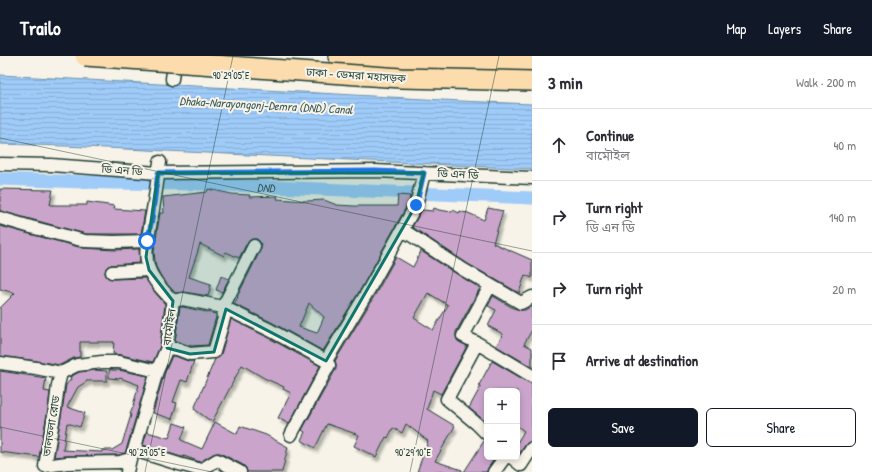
<!DOCTYPE html>
<meta charset="utf-8">
<style>
body{margin:0;font-family:"Patrick Hand","Noto Sans Bengali",sans-serif;background:#f2f2f3;color:#2b2b33}
.controls{position:absolute;right:12px;bottom:12px;display:grid;overflow:hidden;border-radius:6px;box-shadow:0 2px 6px #0003}
.controls button{width:36px;height:36px;display:grid;place-items:center;padding:0;border:0;border-bottom:1px solid #e1e1e2;background:#fff;color:#2b2b33;font:20px sans-serif}
.stop{position:absolute;width:12px;height:12px;margin:-9px;border:3px solid #1a73e8;border-radius:50%;background:#fff}
.stop.end{background:#1a73e8;border-color:#fff;box-shadow:0 1px 4px #0008}
.list{margin:0;padding:0;list-style:none}
h2{display:flex;justify-content:space-between;align-items:center;height:52px;margin:0;padding:0 16px;font-size:17px}
h2 small{font-size:13px;font-weight:400;color:#7c7c81}
.list li{display:grid;grid-template-columns:26px 1fr auto;gap:12px;align-items:center;box-sizing:border-box;height:72px;padding:0 16px;border-top:1px solid #e1e1e2}
.list b{display:block;font-size:15px;white-space:nowrap}
.list p{margin:0;font-size:13px;white-space:nowrap;color:#7c7c81}
.list em{font-size:13px;font-style:normal;color:#7c7c81}
.actions{display:flex;gap:8px;padding:12px 16px}
.actions a{flex:1;padding:9px 0;border:1px solid #111827;border-radius:6px;text-align:center;font-size:14px;color:#111827}
.actions .main{background:#111827;color:#fff}
.icon{flex:none;width:22px;height:22px;fill:none;stroke:currentColor;stroke-width:2;stroke-linecap:round;stroke-linejoin:round}
.map{position:relative;flex:none;width:532px;height:416px;overflow:hidden}
header{display:flex;align-items:center;gap:24px;box-sizing:border-box;height:56px;padding:0 20px;background:#111827;color:#fff}
header strong{font-size:19px}
nav{display:flex;gap:22px;margin-inline-start:auto;font-size:14px}
main{display:flex}
aside{flex:1;background:#fff}
.map>svg:first-child{display:block}
.water{fill:url(#water-rules);stroke:#6c92aa}
.lines{fill:none;stroke-linecap:round;stroke-linejoin:round}
.canal{stroke:#9fcbf9;stroke-width:13}
.building{fill:#caa4cb;stroke:#1f3d34;fill-rule:evenodd;filter:url(#shadow)}
.minor-casing{stroke:#1f3d34;stroke-width:15}
.primary-casing{stroke:#1f3d34;stroke-width:22}
.minor{stroke:#f7f3e8;stroke-width:12}
.primary{stroke:#fcdcac;stroke-width:19}
.primary-bridge-casing{stroke:#1f3d34;stroke-width:22;stroke-linecap:butt}
.primary-bridge{stroke:#fcdcac;stroke-width:19}
.route{stroke:#1a73e8;stroke-width:5}
.marked{fill:#0f766e;fill-opacity:0.2;stroke:#0f766e;stroke-width:3;stroke-linejoin:round}
.ticks{fill:none;stroke:#1f3d34;stroke-width:1;stroke-opacity:0.45}
.labels{text-anchor:middle;dominant-baseline:central;stroke-width:4;stroke-linejoin:round;paint-order:stroke}
.street-label{font-size:11px;fill:#1f3d34;stroke:#f7f3e8}
.water-label{font-size:12px;font-style:italic;fill:#39595b;stroke:#f7f3e8}
.ticks-label{font-size:10px;text-anchor:middle;fill:#1f3d34;stroke:#f7f3e8;stroke-width:4;stroke-linejoin:round;paint-order:stroke}
</style>
<header>
<strong>Trailo</strong>
<nav><a>Map</a><a>Layers</a><a>Share</a></nav>
</header>
<main>
<div class="map">
<svg width="532" height="416" viewBox="0 0 532 416">
<defs>
<pattern id="water-rules" width="6" height="5" patternUnits="userSpaceOnUse"><rect width="6" height="5" fill="#9fcbf9"/><path d="M0 2.5h6" fill="none" stroke="#88afd6"/></pattern>
<filter id="shadow"><feDropShadow dx="2.5" dy="4.5" stdDeviation="1" flood-color="#0004"/></filter>
</defs>
<rect width="100%" height="100%" fill="#f7f3e8"/>
<filter id="ink" filterUnits="userSpaceOnUse"><feTurbulence type="fractalNoise" baseFrequency=".025" numOctaves="2"/><feDisplacementMap in="SourceGraphic" scale="8" xChannelSelector="R" yChannelSelector="G"/><feConvolveMatrix kernelMatrix="1 2 1 2 8 2 1 2 1" color-interpolation-filters="sRGB"/></filter>
<g filter="url(#ink)">
<path class="water" d="M0,19L460,45L532,48V113L65,90L0,88Z"/>
<g class="lines">
<path class="canal" id="s1" d="M0,123L112,127L199,128L532,142"/>
</g>
<path class="building" d="M0,133L53,134L50,149H87V146L115,150L114,153L145,155L141,178H86L0,155Z
M208,133L232,138L250,139L249,141L278,140L277,143L307,145L324,144L337,149L354,150H397L398,139L410,140L409,146L362,231L323,295L273,267L234,248L238,241H237L261,193V189L260,186L257,183H253L250,184L247,187L239,202L226,196L224,200L200,188L197,198L189,221L211,228L208,240L184,236L175,237L162,222L156,211L155,205L154,195L160,157H164L163,141L207,136ZM309,247L324,261L317,277L299,271Z
M434,152L439,154L452,156L453,154L459,157L460,155L466,157V156L484,164L488,152L503,155L493,187L532,204V222L525,219L519,237L468,208L412,171L422,154L433,155Z
M0,170L83,192L114,194L139,193L140,207L111,209L108,210L106,212L105,217L106,220L108,222L112,223L145,222L154,235L165,248L160,290L153,306L121,299L113,298L114,286H80V301L74,302L60,309L37,305L0,300V252L15,237L0,233Z
M421,195L460,220L480,232L456,276V280L457,284L467,290L441,338L433,334L427,353L455,370L435,405L462,414V416H417L428,385L406,368L402,377L393,372L388,382L386,381L376,401L354,390L359,379L327,368L315,392L301,384L305,376L302,374L336,313V309L335,305L375,239L396,201L413,211ZM428,237L448,249L433,274L414,262Z
M221,220L229,223L222,236L216,234Z
M493,240L513,252L521,254H525L532,250V274L524,288L532,292V311L496,290L503,278L488,270L496,254L488,250Z
M180,251H183L216,258V261L208,289L191,290L175,285Z
M231,263L267,281L320,310L289,368L278,362L291,337L283,333L284,331L264,322L242,309L212,366L194,353L215,303L218,302L221,298Z
M172,300H175L188,305H194L187,326L181,324L173,346L177,347L172,363L153,357L164,318Z
M492,305L528,326L532,327V382L531,385L526,388L519,398L517,396V387L524,375L517,370V335H487V367L469,352L481,330L479,329Z
M95,314L107,315V325H86V326L78,331L67,351L85,357L80,371L67,367L63,394L102,396V394H112L122,388L131,359L130,358L134,349H133L139,329L120,322L119,323L109,322V314H118L148,320L127,391L125,397L119,399L67,400L54,401L62,355L66,329L71,323L70,321L79,316Z
M0,315L46,322L44,335L50,336L48,353L39,401L0,396Z
M215,366L237,378L240,370L266,379L288,391L282,416H247L246,412L243,409L220,397H217L213,398L200,406L184,400L183,401H181L143,389L147,376L169,382L174,367L186,371L181,384L202,393Z
M484,385H487V401H496L488,412L487,416H464Z"/>
<g class="lines">
<defs>
<path id="minor" d="M172,23L175,0
M0,108L51,109L158,117L375,115L532,122
M0,162L31,171L85,185L114,186L147,185
M403,174L464,214L521,247L532,241
M112,216L149,214
M490,230L463,280L477,287L532,320
M173,245L183,243L223,251L270,274L326,305
M477,287L447,343L477,368L487,378
M167,292L177,293L190,298L214,296L224,262L223,251L254,190
M0,307L36,312L61,317L77,309L102,306H119L157,315
M61,317L58,329L55,354L45,410L67,407L120,406L130,403
M291,379L329,309L326,305L368,235L416,149L424,117
M134,394L179,408L201,414L217,404L240,416
M511,401L521,409L532,392
M127,416L130,403L134,394L157,315L167,292L173,245C165,237 153,225 149,213C143,197 149,180 151,164C155,145 157,125 160,106
M494,416L505,401"/>
<path id="primary" d="M338,0L401,4L532,8"/>
</defs>
<use href="#minor" class="minor-casing"/>
<use href="#primary" class="primary-casing"/>
<use href="#minor" class="minor"/>
<use href="#primary" class="primary"/>
<defs>
<path id="primary-bridge" d="M85,0L401,22L532,25"/>
</defs>
<use href="#primary-bridge" class="primary-bridge-casing"/>
<use href="#primary-bridge" class="primary-bridge"/>
</g>
</g>
<g class="lines" filter="url(#ink)">
<path class="route" d="M147,185L152,164L158,117L375,115L424,117L417,146L416,149"/>
</g>
<path class="marked" d="M158,117H424L416,149L326,305L226,253L214,296L190,298L167,292L173,245L149,214L146,201Z"/>
<path class="ticks" d="M0,82L532,195M0,371L212,416M145,416L233,0M410,416L499,0"/>
<g class="labels">
<g class="street-label">
<text transform="translate(356 19) rotate(4)">ঢাকা - ডেমরা মহাসড়ক</text>
<text transform="translate(122 114) rotate(4)">ডি এন ডি</text>
<text transform="translate(458 118) rotate(3)">ডি এন ডি</text>
<text transform="translate(169 271) rotate(-82)">বামৌইল</text>
<text transform="translate(51 370) rotate(-81)">তালতলা রোড</text>
</g>
<g class="water-label">
<text transform="translate(266 49) rotate(3)">Dhaka-Narayongonj-Demra (DND) Canal</text>
<text stroke="none"><textPath href="#s1" startOffset="266">DND</textPath></text>
</g>
</g>
<g class="ticks-label">
<text x="231" y="23">90°29'05"E</text>
<text x="147" y="400">90°29'05"E</text>
<text x="413" y="400">90°29'10"E</text>
</g>
</svg>
<div class="controls">
<button>+</button>
<button>−</button>
</div>
<div class="stop" style="left:147px;top:185px"></div>
<div class="stop end" style="left:416px;top:149px"></div>
</div>
<aside>
<h2>3 min<small>Walk · 200 m</small></h2>
<ul class="list">
<li><svg class="icon" aria-label="ahead" viewBox="0 0 24 24"><path d="M12 20V5M6 11l6-6 6 6"/></svg><div><b>Continue</b><p>বামৌইল</p></div><em>40 m</em></li>
<li><svg class="icon" aria-label="right" viewBox="0 0 24 24"><path d="M7 20v-9h11M14 6l5 5-5 5"/></svg><div><b>Turn right</b><p>ডি এন ডি</p></div><em>140 m</em></li>
<li><svg class="icon" aria-label="right" viewBox="0 0 24 24"><path d="M7 20v-9h11M14 6l5 5-5 5"/></svg><div><b>Turn right</b></div><em>20 m</em></li>
<li><svg class="icon" aria-label="arrive" viewBox="0 0 24 24"><path d="M6 21V4h12l-3 4 3 4H6"/></svg><div><b>Arrive at destination</b></div></li>
</ul>
<div class="actions"><a class="main">Save</a><a>Share</a></div>
</aside>
</main>
